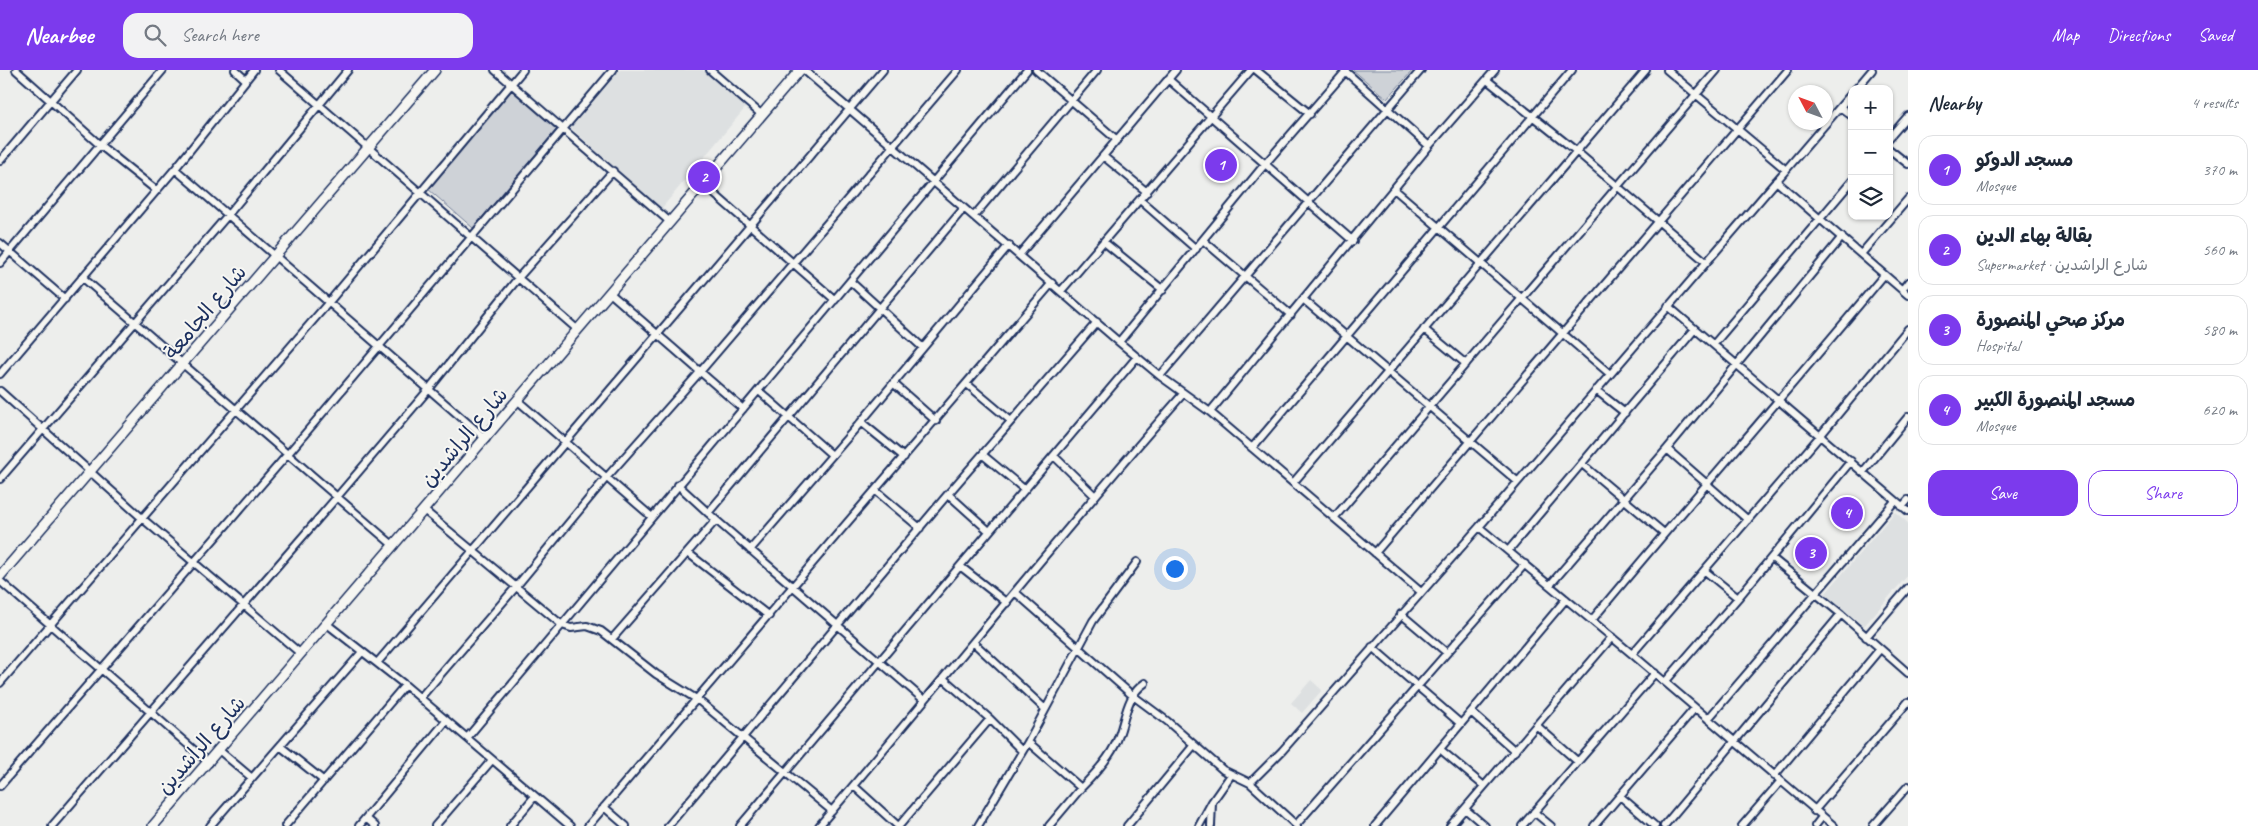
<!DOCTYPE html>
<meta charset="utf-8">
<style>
body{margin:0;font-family:Caveat,"Playpen Sans Arabic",sans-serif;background:#f2f2f3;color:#1f2937}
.controls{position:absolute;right:15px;top:15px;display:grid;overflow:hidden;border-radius:10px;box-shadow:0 1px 4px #0004}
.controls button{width:45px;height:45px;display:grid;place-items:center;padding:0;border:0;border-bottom:1px solid #e0e1e3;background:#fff;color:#1f2937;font:25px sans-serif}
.compass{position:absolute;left:1788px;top:15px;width:45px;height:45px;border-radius:50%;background:#fff;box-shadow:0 1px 4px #0004;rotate:311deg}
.you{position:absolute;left:1174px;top:498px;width:18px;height:18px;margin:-12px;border:4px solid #fff;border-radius:50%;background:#1a73e8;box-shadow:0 0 0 8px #1a73e833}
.badge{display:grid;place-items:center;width:32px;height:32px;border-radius:50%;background:#7c3aed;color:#fff;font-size:16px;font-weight:700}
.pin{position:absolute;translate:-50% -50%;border:2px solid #fff;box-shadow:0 1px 5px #0006}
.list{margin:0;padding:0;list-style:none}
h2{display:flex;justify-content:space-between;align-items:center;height:65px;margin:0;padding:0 20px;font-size:21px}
h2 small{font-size:16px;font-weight:400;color:#747a83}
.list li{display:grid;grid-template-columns:32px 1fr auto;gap:15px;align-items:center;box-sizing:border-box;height:70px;margin:0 10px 10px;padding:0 10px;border:1px solid #e0e1e3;border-radius:15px}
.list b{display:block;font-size:19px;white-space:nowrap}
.list p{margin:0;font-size:16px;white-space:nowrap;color:#747a83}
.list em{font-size:16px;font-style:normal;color:#747a83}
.actions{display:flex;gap:10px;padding:15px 20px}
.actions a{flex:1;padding:11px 0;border:1px solid #7c3aed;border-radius:15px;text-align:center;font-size:18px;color:#7c3aed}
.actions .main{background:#7c3aed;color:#fff}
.icon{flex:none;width:28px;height:28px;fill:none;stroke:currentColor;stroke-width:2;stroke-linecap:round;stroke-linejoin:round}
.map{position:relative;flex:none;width:1908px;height:756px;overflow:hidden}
header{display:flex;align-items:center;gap:30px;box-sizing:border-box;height:70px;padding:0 25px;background:#7c3aed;color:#fff}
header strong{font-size:24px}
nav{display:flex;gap:28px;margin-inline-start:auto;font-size:18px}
.search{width:350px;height:45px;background:#f2f2f3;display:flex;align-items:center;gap:12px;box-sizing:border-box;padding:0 18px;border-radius:15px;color:#747a83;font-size:19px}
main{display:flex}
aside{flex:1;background:#fff}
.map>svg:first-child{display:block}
.built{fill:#dde0e1}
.green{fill:#ced2d7;stroke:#74809a}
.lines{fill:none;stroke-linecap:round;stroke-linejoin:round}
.street-casing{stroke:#1b2f5e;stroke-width:10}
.secondary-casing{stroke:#1b2f5e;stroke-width:12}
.street{stroke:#f6f6f2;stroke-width:6}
.secondary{stroke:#f6f6f2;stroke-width:9}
.labels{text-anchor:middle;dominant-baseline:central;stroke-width:4;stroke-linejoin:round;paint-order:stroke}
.street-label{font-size:21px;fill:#1b2f5e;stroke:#f6f6f2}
</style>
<header>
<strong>Nearbee</strong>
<div class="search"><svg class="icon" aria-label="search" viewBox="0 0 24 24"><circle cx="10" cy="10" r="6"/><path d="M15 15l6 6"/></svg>Search here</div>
<nav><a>Map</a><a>Directions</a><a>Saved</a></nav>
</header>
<main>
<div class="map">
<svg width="1908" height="756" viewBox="0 0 1908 756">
<rect width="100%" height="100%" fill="#edeeec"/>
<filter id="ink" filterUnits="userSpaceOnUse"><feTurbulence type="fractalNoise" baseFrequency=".02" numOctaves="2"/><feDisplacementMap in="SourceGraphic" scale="10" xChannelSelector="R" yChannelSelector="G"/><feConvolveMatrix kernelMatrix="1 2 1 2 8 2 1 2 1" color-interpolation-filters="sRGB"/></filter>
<g filter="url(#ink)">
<path class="built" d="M620,0H703L746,37L661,139L571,58Z
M1895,442L1908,453V505L1864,556L1825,524Z
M1311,610L1322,620L1302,643L1291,633Z"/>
<path class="green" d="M1353,0H1413L1387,29Z
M512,20L557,59L473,158L428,119Z"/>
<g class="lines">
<defs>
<path id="street" d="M16,0L101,76L156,120
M235,0L246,10
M279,0L578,260
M495,0L670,152
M710,0L762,45
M804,0L1119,272L1160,306L1210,342L1421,522
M1036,0L1117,70
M1256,0L1310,44
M1344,0L1429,76
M1667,0L1786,100
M1168,9L1353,171
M1487,10L1576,81L1706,192
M1856,19L1872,0
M1840,37L1852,46
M1889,68L1908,46
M1889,79L1908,94
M1103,86L1147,122
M0,91L77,0
M175,99L486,369
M1776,111L1908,225
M703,114L835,230
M1394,119L1610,304
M1140,130L1196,179
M974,146L1097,0
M1204,171L1291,245
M1104,172L1163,220
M0,173L65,229
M1020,184L1176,0
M1861,184L1908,129
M0,193L163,0
M82,207L394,476
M850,211L922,277
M1902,220L1908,212
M1061,221L1251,0
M610,223L743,339
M1304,230L1517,411
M1668,236L1908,441
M1424,259L1466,294
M1119,272L1265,94L1346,1
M1714,274L1852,111
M0,304L175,99L254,0
M1160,306L1421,0
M893,313L936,351
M967,314L1011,351
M1596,320L1625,343
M0,321L143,449L301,584
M759,321L832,385
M517,330L652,447
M1210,342L1429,76L1495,0
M861,352L904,387
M1252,378L1572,0
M1667,379L1748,450
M983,385L1024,419
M1054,386L1094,425
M1582,394L1664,463
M1863,402L1908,347
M0,409L227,146L348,0
M1293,413L1646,0
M678,415L716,450L924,630
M876,421L920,458
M948,424L989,461
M1902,437L1908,430
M425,441L562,555L571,558L587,556L601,561L656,604L698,630L832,741
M708,443L964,138
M1334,448L1717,0
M1479,457L1632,584L1834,756
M750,480L861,352L1009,175
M1508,481L1695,259
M688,483L769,546
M1375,483L1788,0
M1772,488L1841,544L1908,603
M960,496L1007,533
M1705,501L1738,528
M0,511L209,693
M1550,515L1667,379L1842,167
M1015,522L1132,625L1167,651L1223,700L1250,713L1297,756
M1401,544L1447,583
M1592,550C1688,434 1788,321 1884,205
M327,554L405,615L570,756
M1866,567L1908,518
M612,569L716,450
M974,573L1044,638
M1372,577L1461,654
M1632,584L1820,366L1908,259
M377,593L883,0
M943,608L990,649L1022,681
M1665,612L1738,528L1851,391
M0,613L329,232L523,0
M420,628L515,518L606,408L700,302L958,0
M1471,642L1515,681
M1708,649L1895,431
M1536,655L1577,691
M467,668L1027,0
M1028,672L1081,718C1094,705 1107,691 1115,675C1126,653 1124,627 1145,613
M280,676L324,711
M1441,680L1484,716
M220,681L252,708
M1774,706L1880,579
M1250,713L1282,681L1479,457L1852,23
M0,716L287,385L613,0
M854,716L898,756
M1620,726L1655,756
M604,737L626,756
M1465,739L1485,756
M1814,741L1908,632
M1534,742L1551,756
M366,748L375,756
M1296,755L1525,494
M52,756L337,427L429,319L519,207L613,101
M210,756L362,582
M285,756L405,615
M359,756L446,651
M435,756L492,690
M510,756L535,726
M588,756L1052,213
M668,756L948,424L1097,252
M740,756L1137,287
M819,756C941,613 1059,465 1183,324
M899,756L990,649
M978,756L1028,672L1093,551L1137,492
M1049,756L1081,718
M1127,756L1194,675
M1199,756L1212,732L1231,705
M1211,756L1212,732
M1375,756L1566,529
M1450,756L1612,567
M1522,756L1655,603
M1594,756L1695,638
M1664,756L1841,544
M1742,756L1780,712
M1815,756L1822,747
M1873,756L1908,716"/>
<path id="secondary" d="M0,506L435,0
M153,756L800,0"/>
</defs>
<use href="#street" class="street-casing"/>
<use href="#secondary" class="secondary-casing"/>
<use href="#street" class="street"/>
<use href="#secondary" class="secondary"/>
</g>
</g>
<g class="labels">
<g class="street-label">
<text transform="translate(205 242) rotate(-50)">شارع الجامعة</text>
<text transform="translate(464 367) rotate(-50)">شارع الراشدين</text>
<text transform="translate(201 675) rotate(-49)">شارع الراشدين</text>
</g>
</g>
</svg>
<div class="controls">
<button>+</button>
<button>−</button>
<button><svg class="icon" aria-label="layers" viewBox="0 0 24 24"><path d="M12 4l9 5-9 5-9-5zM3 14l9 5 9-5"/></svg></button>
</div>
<svg class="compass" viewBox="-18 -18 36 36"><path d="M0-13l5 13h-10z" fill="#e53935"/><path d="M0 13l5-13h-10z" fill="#747a83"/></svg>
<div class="you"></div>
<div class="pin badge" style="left:1221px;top:95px">1</div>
<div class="pin badge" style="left:704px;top:107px">2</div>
<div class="pin badge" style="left:1811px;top:483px">3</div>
<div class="pin badge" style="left:1847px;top:443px">4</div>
</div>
<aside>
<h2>Nearby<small>4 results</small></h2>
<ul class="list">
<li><span class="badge">1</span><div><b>مسجد الدوكو</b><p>Mosque</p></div><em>370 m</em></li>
<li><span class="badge">2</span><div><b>بقالة بهاء الدين</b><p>Supermarket · شارع الراشدين</p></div><em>560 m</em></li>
<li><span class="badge">3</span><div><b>مركز صحي المنصورة</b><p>Hospital</p></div><em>580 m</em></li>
<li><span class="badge">4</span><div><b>مسجد المنصورة الكبير</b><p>Mosque</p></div><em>620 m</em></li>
</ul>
<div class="actions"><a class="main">Save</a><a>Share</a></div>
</aside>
</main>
